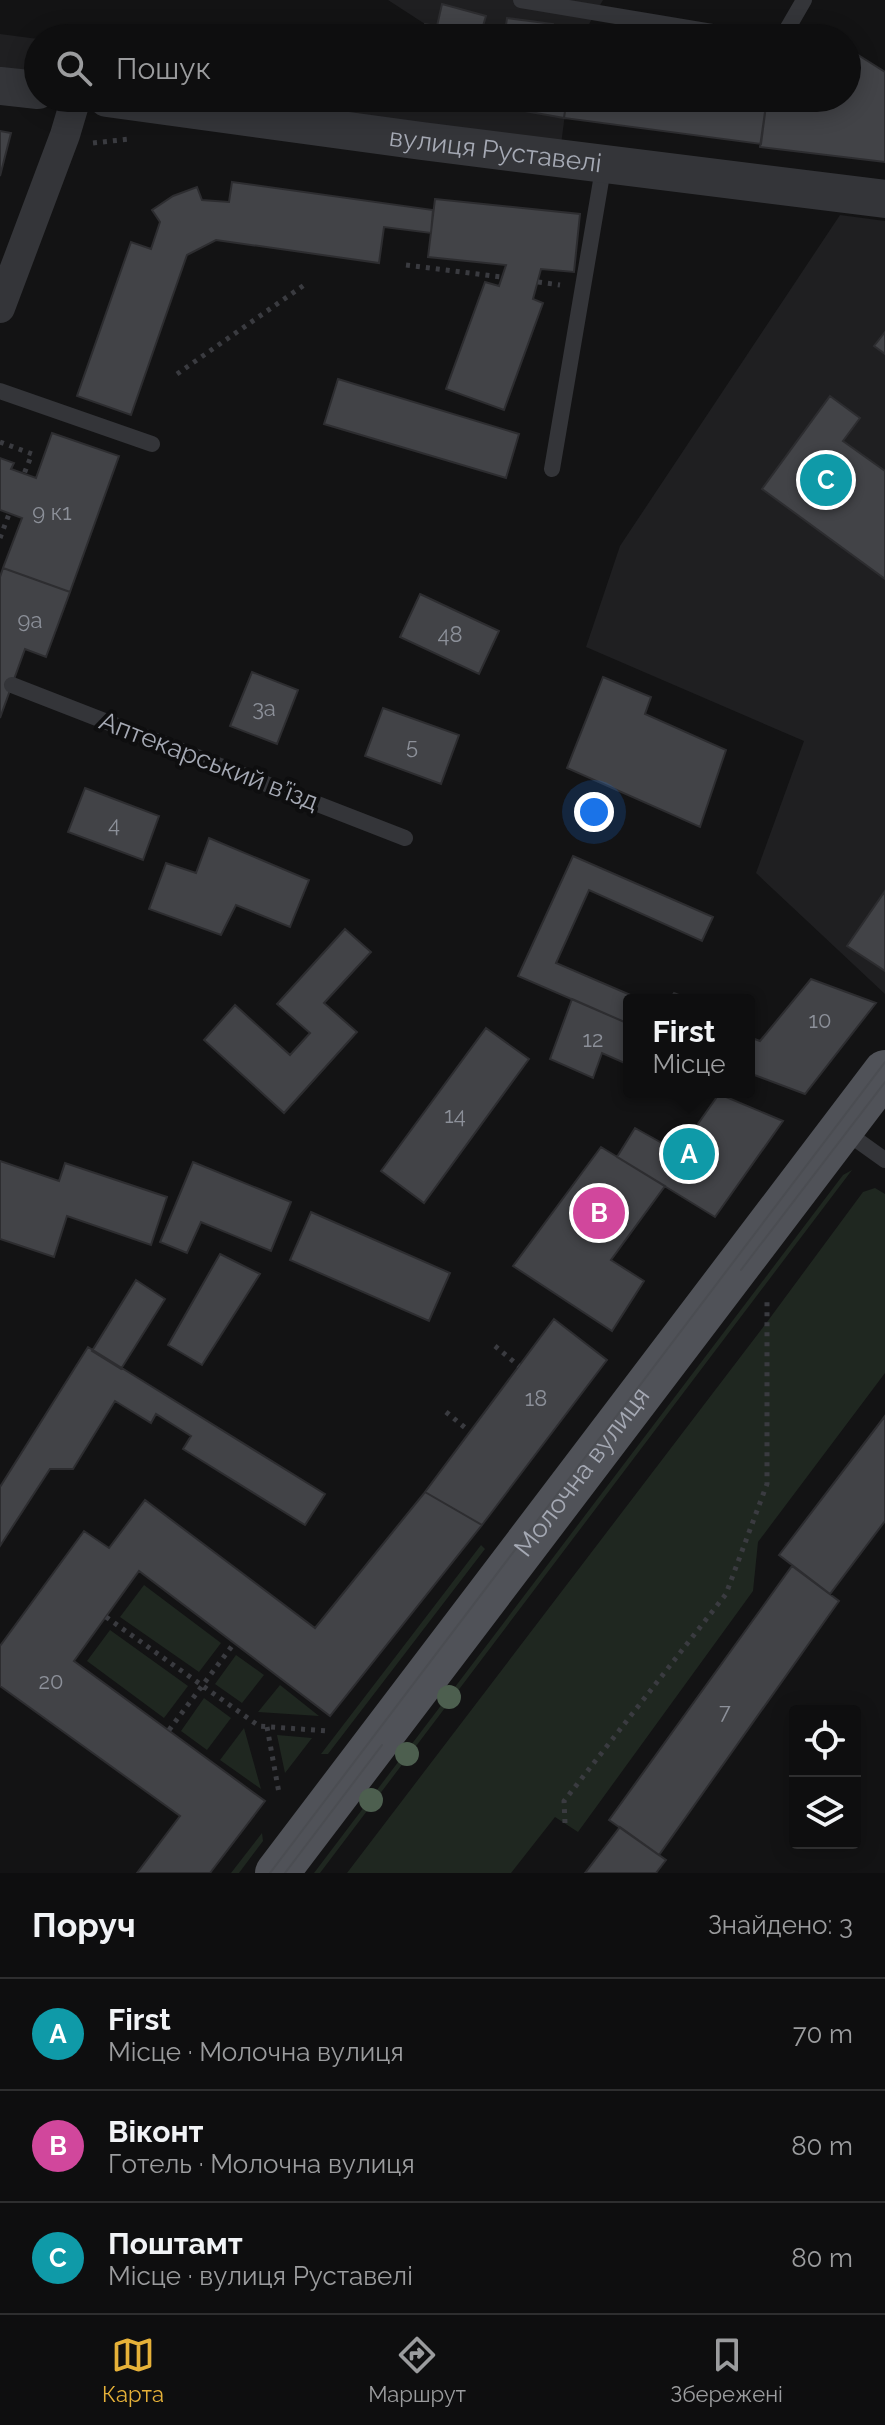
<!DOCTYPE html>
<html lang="uk">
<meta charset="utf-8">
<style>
body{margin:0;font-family:Raleway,sans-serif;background:#1c1c1d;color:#f1f3f6}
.controls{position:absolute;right:24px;bottom:24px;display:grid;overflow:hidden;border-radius:8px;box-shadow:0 4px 20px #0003}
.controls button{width:72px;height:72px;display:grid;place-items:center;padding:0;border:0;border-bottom:2px solid #2e2e2f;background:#0e0e0f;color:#f1f3f6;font:40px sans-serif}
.you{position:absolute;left:594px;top:812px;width:28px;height:28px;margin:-20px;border:6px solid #fff;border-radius:50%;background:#1a73e8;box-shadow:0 0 0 12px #1a73e833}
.badge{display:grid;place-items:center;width:52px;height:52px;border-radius:50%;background:#e6b139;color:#fff;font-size:26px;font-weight:700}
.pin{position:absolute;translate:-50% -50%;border:4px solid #fff;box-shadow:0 2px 8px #0006}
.popup{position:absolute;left:623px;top:994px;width:132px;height:104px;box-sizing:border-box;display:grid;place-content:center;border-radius:8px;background:#0e0e0f;filter:drop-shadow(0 2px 6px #0005);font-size:26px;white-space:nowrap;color:#9b9c9e}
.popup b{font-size:30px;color:#f1f3f6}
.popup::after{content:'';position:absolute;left:50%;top:100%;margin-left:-16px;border:16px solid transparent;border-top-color:#0e0e0f}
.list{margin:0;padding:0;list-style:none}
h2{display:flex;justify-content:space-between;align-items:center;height:104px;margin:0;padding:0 32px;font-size:34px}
h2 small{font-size:26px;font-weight:400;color:#9b9c9e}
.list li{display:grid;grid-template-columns:52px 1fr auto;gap:24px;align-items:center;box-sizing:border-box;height:112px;padding:0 32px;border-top:2px solid #2e2e2f}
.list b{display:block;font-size:30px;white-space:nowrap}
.list p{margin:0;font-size:26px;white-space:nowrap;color:#9b9c9e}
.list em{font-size:26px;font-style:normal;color:#9b9c9e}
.icon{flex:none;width:44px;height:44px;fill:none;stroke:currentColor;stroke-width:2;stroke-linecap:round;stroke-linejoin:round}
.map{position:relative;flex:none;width:885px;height:1873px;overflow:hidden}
.search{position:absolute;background:#0e0e0f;box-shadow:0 4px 20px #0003;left:24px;right:24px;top:24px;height:88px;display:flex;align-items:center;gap:20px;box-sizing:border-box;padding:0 28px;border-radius:44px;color:#9b9c9e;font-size:30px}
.sheet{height:440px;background:#0e0e0f}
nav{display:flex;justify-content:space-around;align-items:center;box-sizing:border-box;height:112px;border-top:2px solid #2e2e2f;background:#0e0e0f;font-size:22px;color:#9b9c9e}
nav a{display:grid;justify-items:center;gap:4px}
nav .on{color:#e6b139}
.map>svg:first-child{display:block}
.built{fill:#1f1f21}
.green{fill:#1f2720}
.building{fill:#424347;stroke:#2d2d30;stroke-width:2}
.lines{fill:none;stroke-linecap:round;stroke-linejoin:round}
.path{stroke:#3a3b40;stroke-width:5;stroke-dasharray:4 6;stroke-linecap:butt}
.service{stroke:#343539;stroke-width:16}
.minor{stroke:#343539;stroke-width:30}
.tertiary{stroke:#343539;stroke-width:38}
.primary{stroke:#505258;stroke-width:44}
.tram{stroke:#4b4d52;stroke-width:2}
.tree{fill:#4d5f4f}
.labels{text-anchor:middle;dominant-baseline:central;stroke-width:8;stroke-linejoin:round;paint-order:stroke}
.number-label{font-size:22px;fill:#8c9099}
.street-label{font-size:26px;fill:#a5a9b4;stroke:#0e0e0f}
</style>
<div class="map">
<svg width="885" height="1873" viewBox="0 0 885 1873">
<rect width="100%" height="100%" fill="#131314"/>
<path class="built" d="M388,0H603L581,38H419L425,24Z
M0,34L38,39V73L0,69Z
M224,98H567L561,145Z
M840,215L885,221V994L756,873L804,741L586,647L620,546Z"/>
<path class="green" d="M852,1170L320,1873H314L843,1175Z
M875,1188L885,1194V1373L758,1542L753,1591L578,1832L555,1817L511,1873H347L767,1322L863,1192Z
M481,1545L485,1549L328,1754H321Z
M144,1585L221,1643L199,1672L120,1617Z
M110,1630L188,1686L164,1718L87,1661Z
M236,1655L264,1675L242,1703L215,1684Z
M280,1685L319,1716L258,1712Z
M204,1698L231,1718L207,1750L181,1731Z
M244,1728L261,1789L220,1760Z
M277,1735L312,1738L285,1773Z
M262,1833L263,1841L239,1873H231Z"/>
<path class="building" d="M442,4L486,16L480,36L496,38H419L425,24L437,26Z
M507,18L553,24L552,38H504Z
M821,31L831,38H813Z
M847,48L885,72V162L760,147L767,98H847Z
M453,98H567L564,118Z
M567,98H767L761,144L564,118Z
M0,131L11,133L0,176Z
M232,182L433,210L431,233L384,227L379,263L216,240L187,255L131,415L77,396L131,242L151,249L160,222L152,210L173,196L197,187L202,200L229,202Z
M435,199L580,214L574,272L541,269L533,299L543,303L504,410L446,389L485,282L499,286L506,265L428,257Z
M885,332V354L874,346Z
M338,379L519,434L506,478L324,424Z
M830,396L860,418L843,441L885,471V579L762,489Z
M52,433L119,456L70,592L3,568L22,518L0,510V458L14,463L11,469L36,478Z
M3,568L70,592L46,657L25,649L0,718V577Z
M420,594L499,631L479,674L400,637Z
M252,672L298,690L277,744L230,726Z
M603,677L651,697L645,714L726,750L700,827L567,768Z
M383,708L459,735L441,784L365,756Z
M85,788L159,816L143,860L68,832Z
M209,838L309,880L290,927L236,905L221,935L149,909L166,863L196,873Z
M573,856L713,917L702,941L589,890L556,963L642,1000H629V1024L518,976Z
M885,891V971L847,946Z
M345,929L371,952L324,1003L357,1032L284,1113L204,1040L235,1005L290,1055L310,1033L277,1004Z
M811,979L876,1003L805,1094L749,1073V1037L760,1041Z
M674,993L690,1000H670Z
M572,999L629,1024V1065L602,1053L593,1078L550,1059Z
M486,1028L529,1059L424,1203L381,1171Z
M719,1094L783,1121L715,1217L617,1157L635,1128L678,1152Z
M601,1147L665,1186L611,1260L644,1281L612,1331L513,1266Z
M0,1161L59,1181L65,1163L167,1197L151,1245L67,1216L54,1257L0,1239Z
M193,1162L291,1202L271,1251L201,1222L187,1253L160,1242Z
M311,1212L450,1273L429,1321L290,1260Z
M220,1254L260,1274L202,1365L168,1345Z
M136,1280L165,1299L121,1369L92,1351Z
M554,1319L607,1360L482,1525L425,1492Z
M88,1347L325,1494L305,1525L183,1449L191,1436L156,1414L151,1423L115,1401L73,1469H50L0,1546V1487Z
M885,1416V1521L830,1594L779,1555Z
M425,1492L482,1525L330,1716L139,1571L74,1661L265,1801L210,1873H137L180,1816L0,1686V1646L84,1531L109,1548L145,1500L315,1628Z
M792,1566L839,1601L659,1855L609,1820Z
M620,1827L666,1860L656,1873H585Z"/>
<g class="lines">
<path class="path" d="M93,143L130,139
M406,265L502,277
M538,282L560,285
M177,374L307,283
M0,442L32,454L24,474
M0,538L9,514
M495,1346L519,1366
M446,1412L469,1431
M106,1617L259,1726L327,1731
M267,1727L279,1793
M169,1730L235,1642
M565,1823L564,1801L726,1594L767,1484V1302"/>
<path class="service" d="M521,0L748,38
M782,38L804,0
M0,391L152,444
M552,469L604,163
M12,685L405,838
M843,1130L885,1160"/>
<path class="minor" d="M0,308L65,135L76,98"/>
<g class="tertiary">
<path d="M0,86L38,90"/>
<path id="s1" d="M107,98L422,141L885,199"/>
</g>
<path class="primary" id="s2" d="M277,1873L885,1072"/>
<path class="tram" d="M741,1270L885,1082
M270,1873L885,1062
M285,1873L382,1745"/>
</g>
<g class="tree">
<circle cx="449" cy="1697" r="12"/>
<circle cx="407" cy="1754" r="12"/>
<circle cx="371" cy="1800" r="12"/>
</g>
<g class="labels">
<g class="number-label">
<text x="52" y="512">9 к1</text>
<text x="30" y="620">9а</text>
<text x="450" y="634">48</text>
<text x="264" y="708">3а</text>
<text x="412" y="746">5</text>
<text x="114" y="824">4</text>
<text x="820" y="1020">10</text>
<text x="593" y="1039">12</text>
<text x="455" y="1115">14</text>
<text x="536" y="1398">18</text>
<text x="51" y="1681">20</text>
<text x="725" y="1711">7</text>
</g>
<g class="street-label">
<text stroke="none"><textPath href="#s1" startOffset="392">вулиця Руставелі</textPath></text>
<text transform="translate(209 761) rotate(21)">Аптекарський в’їзд</text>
<text stroke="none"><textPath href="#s2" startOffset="504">Молочна вулиця</textPath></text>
</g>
</g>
</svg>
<div class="controls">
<button><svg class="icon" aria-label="locate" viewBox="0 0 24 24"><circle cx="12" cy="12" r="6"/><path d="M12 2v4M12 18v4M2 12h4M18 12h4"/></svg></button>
<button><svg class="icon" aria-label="layers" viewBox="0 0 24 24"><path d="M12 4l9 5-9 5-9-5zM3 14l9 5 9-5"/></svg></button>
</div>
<div class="you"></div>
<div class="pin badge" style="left:689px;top:1154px;background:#0f9aa8">A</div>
<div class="popup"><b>First</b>Місце</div>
<div class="pin badge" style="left:599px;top:1213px;background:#d1479c">B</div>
<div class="pin badge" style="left:826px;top:480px;background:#0f9aa8">C</div>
<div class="search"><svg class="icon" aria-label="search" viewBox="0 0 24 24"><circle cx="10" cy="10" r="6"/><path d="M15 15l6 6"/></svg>Пошук</div>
</div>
<section class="sheet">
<h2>Поруч<small>Знайдено: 3</small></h2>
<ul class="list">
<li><span class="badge" style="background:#0f9aa8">A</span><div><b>First</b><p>Місце · Молочна вулиця</p></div><em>70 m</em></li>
<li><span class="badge" style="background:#d1479c">B</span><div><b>Віконт</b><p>Готель · Молочна вулиця</p></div><em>80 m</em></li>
<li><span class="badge" style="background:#0f9aa8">C</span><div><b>Поштамт</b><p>Місце · вулиця Руставелі</p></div><em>80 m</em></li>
</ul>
</section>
<nav>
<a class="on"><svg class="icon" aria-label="map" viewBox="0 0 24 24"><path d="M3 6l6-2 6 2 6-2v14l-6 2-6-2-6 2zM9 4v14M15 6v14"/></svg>Карта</a>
<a><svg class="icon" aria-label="directions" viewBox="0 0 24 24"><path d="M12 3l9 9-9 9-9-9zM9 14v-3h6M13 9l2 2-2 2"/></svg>Маршрут</a>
<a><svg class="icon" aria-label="saved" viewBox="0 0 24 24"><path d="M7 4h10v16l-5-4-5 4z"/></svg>Збережені</a>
</nav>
